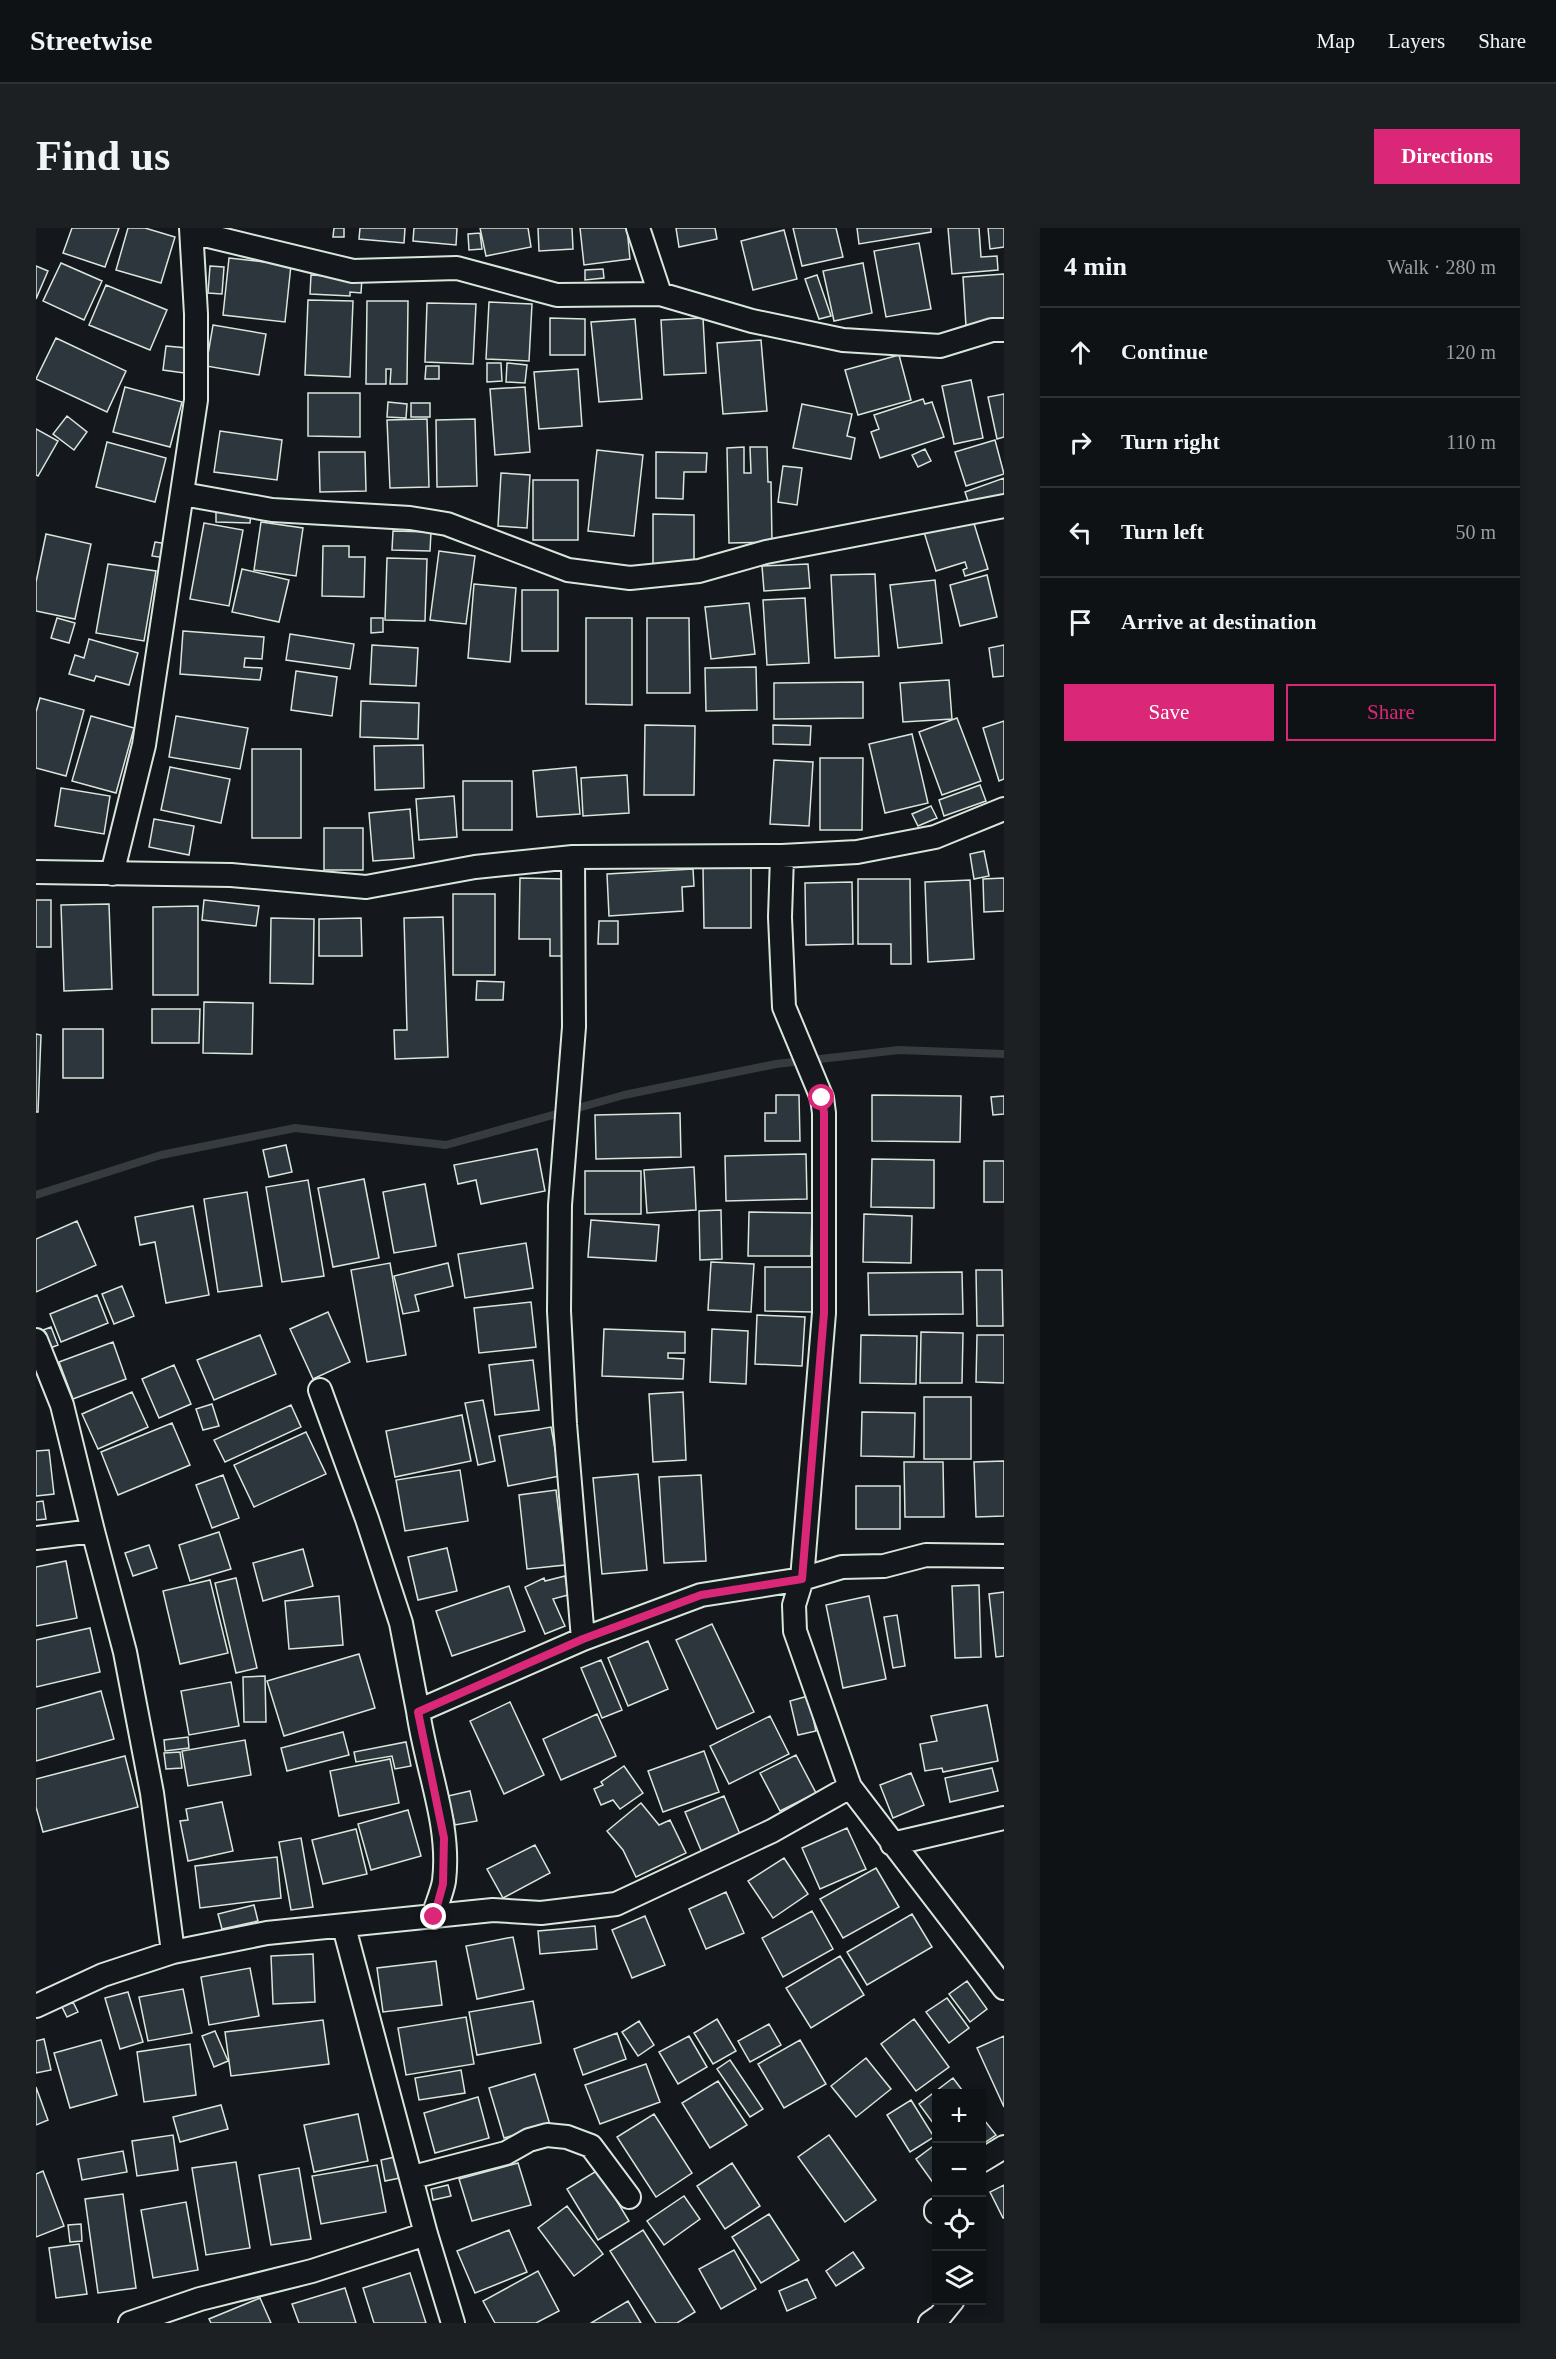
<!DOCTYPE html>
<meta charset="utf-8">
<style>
body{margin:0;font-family:Georgia,serif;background:#1d2022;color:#f1f3f6}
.controls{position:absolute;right:18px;bottom:18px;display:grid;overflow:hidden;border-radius:0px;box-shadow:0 3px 9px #0003}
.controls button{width:54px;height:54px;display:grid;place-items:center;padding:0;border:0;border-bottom:2px solid #2f3234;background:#0f1215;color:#f1f3f6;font:30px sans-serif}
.stop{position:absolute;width:18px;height:18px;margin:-14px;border:4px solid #db2777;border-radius:50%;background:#fff}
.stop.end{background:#db2777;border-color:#fff;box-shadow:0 2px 6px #0008}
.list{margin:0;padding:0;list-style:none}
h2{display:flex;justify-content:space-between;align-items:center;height:78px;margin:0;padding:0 24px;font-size:26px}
h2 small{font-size:20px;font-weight:400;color:#9b9ea0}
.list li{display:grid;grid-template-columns:39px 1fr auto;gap:18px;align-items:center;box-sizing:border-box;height:90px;padding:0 24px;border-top:2px solid #2f3234}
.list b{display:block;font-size:22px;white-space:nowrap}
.list em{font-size:20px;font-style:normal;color:#9b9ea0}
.actions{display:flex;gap:12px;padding:18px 24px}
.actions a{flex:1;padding:14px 0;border:2px solid #db2777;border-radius:0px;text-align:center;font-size:21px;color:#db2777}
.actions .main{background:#db2777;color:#fff}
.icon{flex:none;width:33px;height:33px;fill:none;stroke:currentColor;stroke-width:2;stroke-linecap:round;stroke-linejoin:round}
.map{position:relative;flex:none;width:968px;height:2095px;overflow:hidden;border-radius:0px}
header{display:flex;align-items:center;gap:36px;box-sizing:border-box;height:84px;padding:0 30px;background:#0f1215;border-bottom:2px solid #2f3234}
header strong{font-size:28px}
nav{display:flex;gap:33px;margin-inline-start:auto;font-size:21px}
.intro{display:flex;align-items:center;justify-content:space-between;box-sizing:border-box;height:144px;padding:0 36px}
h1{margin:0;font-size:42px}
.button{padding:15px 27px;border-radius:0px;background:#db2777;color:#fff;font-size:21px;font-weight:700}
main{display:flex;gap:36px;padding:0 36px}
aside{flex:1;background:#0f1215;border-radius:0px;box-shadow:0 3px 9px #0003}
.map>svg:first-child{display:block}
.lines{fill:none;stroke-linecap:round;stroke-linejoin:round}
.stream{stroke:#363b3e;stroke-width:8}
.building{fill:#2c363c;stroke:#d8e6dc;stroke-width:1.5}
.street-casing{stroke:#d8e6dc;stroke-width:26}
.street{stroke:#14181c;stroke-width:22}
.route{stroke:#db2777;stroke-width:8}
</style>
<header>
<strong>Streetwise</strong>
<nav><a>Map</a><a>Layers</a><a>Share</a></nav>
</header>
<div class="intro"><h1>Find us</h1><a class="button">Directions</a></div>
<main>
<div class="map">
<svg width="968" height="2095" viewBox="0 0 968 2095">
<rect width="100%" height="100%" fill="#14181c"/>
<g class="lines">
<path class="stream" d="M0,967L125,927L259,900L410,917L588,867L740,836L863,822L968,826"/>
</g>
<path class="building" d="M36,0H83L69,39L27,25Z
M92,0H109L139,9L125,55L80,42Z
M298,0H308V9H297Z
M324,0H369L368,15L323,11Z
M378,0H421L420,17L377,13Z
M444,0H492L495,19L450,28Z
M502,0H536L537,21L503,23Z
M544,0H591L594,31L548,37Z
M640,0H679L681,11L643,19Z
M757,0H800L807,29L766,38Z
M821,0H895V4L823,16Z
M912,0H943L945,29L961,28L962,42L916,46Z
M952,0H968V19L954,21Z
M748,2L761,51L717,62L705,13Z
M444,5L446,21L433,22L432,6Z
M883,15L895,81L850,89L838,23Z
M193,30L255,37L249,94L187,87Z
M25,35L66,53L48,92L7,73Z
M827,35L836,85L798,93L787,43Z
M0,38L12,43L0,71Z
M174,38L188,39L186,66L172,65Z
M567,41L568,50L549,52V42Z
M968,46V96L930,98L927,49Z
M275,47L326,50L325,65L314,64V68L274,66Z
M781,47L795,88L783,91L769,51Z
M70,57L131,82L114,122L53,97Z
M272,72L317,73L314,149L269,147Z
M331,73H372L371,156H354L355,141H350V156H330Z
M453,74L496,76L493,133L450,131Z
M391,75L440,76L437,136L389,134Z
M514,90L549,91V127H514Z
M667,90L670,145L628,147L625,92Z
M599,91L606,171L563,174L555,94Z
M177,97L230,106L223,147L170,138Z
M20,110L90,143L71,184L0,151Z
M725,112L731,183L687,186L681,115Z
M130,118L151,120L148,145L127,142Z
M863,127L875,172L822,187L809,142Z
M451,135H465L466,153L451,154Z
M471,135L491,137L489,155L470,154Z
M390,138H403V151H389Z
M542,141L546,198L503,201L498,144Z
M935,152L947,210L918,216L906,158Z
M89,159L146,174L134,219L77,204Z
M489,159L494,224L459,227L454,161Z
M272,165H324V209L272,208Z
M968,166V209L961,211L952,169Z
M887,171L889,176L896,174L908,209L844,230L835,204L843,201L838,187Z
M352,174L371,176L370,190L351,189Z
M375,175H394V189H375Z
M766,176L816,186L811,208L819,210L815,231L757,220Z
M31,188L51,204L38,222L17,206Z
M391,191L393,259L354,260L351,192Z
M439,191L441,258L401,259L400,192Z
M0,201L22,213L2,248L0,247Z
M184,203L246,212L241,252L178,244Z
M959,212L968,246L930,258L919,224Z
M71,214L130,230L119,274L60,259Z
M708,219V245H715L714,219H731L732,254H735L736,314L693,315L691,220Z
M889,221L895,233L882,239L876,227Z
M561,222L607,227L598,308L552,303Z
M283,224H329L330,263L284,264Z
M620,224L671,225L670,244H648L647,271L620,270Z
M747,238L766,240L761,277L742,274Z
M465,245L494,247L491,300L462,298Z
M968,250V268L934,279L929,264Z
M497,252H542V312H497Z
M180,283L215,284L214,295L180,294Z
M617,286L658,287V337H617Z
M936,289L952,341L929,348L927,342L931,340L929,334L900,343L888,304Z
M225,294L267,300L260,348L218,342Z
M168,295L207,302L193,378L154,371Z
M357,303L395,304L394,323L356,322Z
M10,306L55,316L39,391L0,383V354Z
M119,314L132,316L129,330L116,328Z
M287,318H313V329H329L328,369L286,368Z
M403,323L439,328L430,396L394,392Z
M351,330L391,331L389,393L349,392Z
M72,336L120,343L108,413L60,405Z
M772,336L774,360L728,363L726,338Z
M206,341L253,352L243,394L196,384Z
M839,346L843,428L799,430L795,347Z
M951,347L961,389L924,398L914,357Z
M899,352L906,415L862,420L854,357Z
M438,356L480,360L474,434L432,430Z
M486,362H522V423H486Z
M769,370L773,435L731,437L727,372Z
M713,375L719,426L675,431L669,379Z
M21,390L39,395L33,415L15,410Z
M335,390H347V404L335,405Z
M550,390H596V477L550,476Z
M611,390H653L654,465H611Z
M147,403L228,409L226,431L209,430L208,439L226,440L224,452L144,446Z
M254,406L318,416L314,441L250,432Z
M53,411L102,425L93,457L60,448L58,453L33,446L39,427L48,430Z
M336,417L382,420L380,458L334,456Z
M968,417V448L957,449L953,420Z
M720,439L721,482L670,483L669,440Z
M260,443L301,449L296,488L255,482Z
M913,452L916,491L867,494L864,455Z
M827,454V490L738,491V455Z
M4,470L48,482L30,548L0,540V484Z
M325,473L383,475L382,511L324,509Z
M55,488L98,500L80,565L36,553Z
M140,488L212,500L204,541L133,529Z
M921,490L945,553L906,567L883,504Z
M968,493V551L963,553L947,500Z
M609,497L659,498L658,567H608Z
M737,497L775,498L774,517L737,516Z
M876,506L892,575L849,585L833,516Z
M387,517L388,560L339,562L338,518Z
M216,521H265V610H216Z
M784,530H827L826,602H784Z
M738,532L777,534L773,598L734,596Z
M134,539L194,551L185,595L125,582Z
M540,539L544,586L501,589L497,543Z
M591,547L593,585L547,588L545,550Z
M427,553H476V602H427Z
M944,557L950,573L908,588L903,572Z
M25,560L74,568L68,606L19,598Z
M418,568L421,609L383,612L380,571Z
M895,578L901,590L882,598L876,586Z
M374,581L378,630L337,633L333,585Z
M118,591L158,598L153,627L113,619Z
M288,600H327V642H288Z
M948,623L953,648L938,651L934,626Z
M715,639V700H668L667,640Z
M657,641L658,658L646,659L647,683L573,688L571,646Z
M484,650L531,651L529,728H514V711H483Z
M968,650V683L948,684L947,651Z
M822,651H874L875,736H855V716H822Z
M934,652L938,731L892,734L889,654Z
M816,654L817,716L770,717L769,655Z
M417,666H459V747H417Z
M0,672H15V719H0Z
M168,672L223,678L220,698L166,692Z
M73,676L76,761L28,763L25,677Z
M162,678V767H117V679Z
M407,689L412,829L359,831L358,802H371L368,690Z
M235,690L278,691L277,756L234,755Z
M325,690L326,728H283V691Z
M563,693H582V716H562Z
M441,753L468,754L467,772H440Z
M168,774L217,775L216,826L167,825Z
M116,781H164L163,815H116Z
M27,801H67V850H27Z
M0,806L5,807L2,884H0Z
M740,867H763L764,913H729V885H740Z
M836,867L925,868L924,914L836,913Z
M968,868V886L957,887L955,869Z
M644,885L645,929L560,931L559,887Z
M250,917L256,944L233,949L227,922Z
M501,921L509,963L445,976L440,952L422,956L418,937Z
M770,926L771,971L690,973L689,928Z
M836,931L898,932V980L835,979Z
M948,933H968V974H948Z
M658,939L660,982L611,985L608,942Z
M549,943H605V986H549Z
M328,951L343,1030L297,1039L282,960Z
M272,952L288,1048L246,1054L230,959Z
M389,956L400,1018L358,1025L347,964Z
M211,964L226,1058L182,1064L168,971Z
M157,978L173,1067L130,1075L119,1014L104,1017L99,989Z
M685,982L686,1031L664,1032L663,983Z
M713,984L776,985L775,1028H712Z
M828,986L876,988L875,1035L827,1034Z
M555,992L623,997L620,1033L552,1029Z
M41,993L60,1037L0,1064V1011Z
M490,1015L497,1060L429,1070L422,1026Z
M675,1034L718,1036L715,1084L672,1082Z
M354,1035L370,1127L331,1134L315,1042Z
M412,1035L417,1058L379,1067L383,1083L367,1086L358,1048Z
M729,1039H778L777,1084L729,1083Z
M940,1042H966L967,1098H941Z
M926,1044L927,1086L833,1087L832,1045Z
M86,1058L98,1088L78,1096L66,1066Z
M61,1067L72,1095L25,1114L14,1086Z
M495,1074L500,1119L443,1125L438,1080Z
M292,1084L314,1134L277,1151L254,1101Z
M721,1087L769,1089L766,1138L719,1136Z
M15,1099L22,1117L9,1122L2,1104Z
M568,1101L649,1104V1125H632V1130L648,1131L647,1151L566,1148Z
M676,1101L712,1103L710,1156L674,1154Z
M885,1104L927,1105L926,1155H884Z
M224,1107L240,1146L178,1172L161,1132Z
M825,1107L881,1108L880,1156L824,1155Z
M941,1107H968V1155L940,1154Z
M77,1114L90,1151L37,1171L23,1134Z
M497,1132L503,1182L459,1187L453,1137Z
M138,1137L155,1176L123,1190L106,1151Z
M96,1164L112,1199L62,1221L46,1186Z
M647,1164L650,1232L617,1234L613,1166Z
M888,1169H935V1231H888Z
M447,1172L459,1233L442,1237L429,1175Z
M176,1176L183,1198L167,1202L160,1181Z
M255,1177L265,1199L189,1234L178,1212Z
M826,1184L879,1185L878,1229L825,1228Z
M426,1187L435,1233L359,1249L350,1203Z
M136,1195L154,1237L82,1267L65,1224Z
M515,1199L524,1248L472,1258L463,1208Z
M270,1204L290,1246L218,1279L198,1237Z
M13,1222L18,1266L0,1268V1223Z
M968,1233V1288L940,1289L938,1234Z
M868,1234H907L908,1289H869Z
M424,1242L432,1293L369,1303L360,1252Z
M602,1246L611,1342L566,1346L557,1250Z
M187,1247L203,1290L176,1300L160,1257Z
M665,1247L670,1333L628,1335L623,1249Z
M820,1258H864V1301H820Z
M520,1262L529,1337L491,1341L483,1267Z
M7,1273L10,1291L0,1292V1274Z
M183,1304L195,1341L154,1353L143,1317Z
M113,1317L121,1340L97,1348L89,1325Z
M411,1320L421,1363L382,1372L372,1329Z
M267,1321L277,1358L227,1373L217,1335Z
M30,1333L41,1390L0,1398V1339Z
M529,1348L532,1367L517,1371L529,1398L509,1406L489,1359L508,1350L509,1353Z
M200,1350L221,1440L200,1445L179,1355Z
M174,1352L192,1425L144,1436L127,1363Z
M943,1357L945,1429L919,1430L916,1358Z
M473,1358L489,1403L416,1428L400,1383Z
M968,1364V1428L960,1429L953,1366Z
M303,1368L307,1417L253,1421L249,1373Z
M833,1368L850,1451L807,1460L790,1377Z
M861,1387L869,1438L857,1440L848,1389Z
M676,1396L718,1484L681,1501L640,1412Z
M54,1400L64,1444L0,1459V1412Z
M612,1413L632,1461L592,1478L572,1430Z
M323,1426L339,1480L248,1508L231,1453Z
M565,1432L586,1482L566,1490L545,1440Z
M229,1448L230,1494H208L207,1449Z
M195,1454L203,1498L153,1507L145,1463Z
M65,1463L78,1511L0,1533V1481Z
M772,1468L780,1503L762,1507L754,1473Z
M474,1474L508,1547L468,1566L434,1493Z
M951,1477L962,1533L907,1544L906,1540L889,1543L884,1516L901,1513L895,1488Z
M561,1486L580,1528L525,1552L507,1511Z
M734,1488L753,1526L693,1556L674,1518Z
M307,1504L313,1527L251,1543L245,1520Z
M152,1509L153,1520L129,1523L128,1512Z
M209,1512L215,1547L152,1558L146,1523Z
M370,1514L375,1538L359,1541L356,1528L320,1534L318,1524Z
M668,1523L683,1564L627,1584L612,1543Z
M144,1524L146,1540L130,1541L128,1525Z
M760,1527L780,1565L744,1583L724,1545Z
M89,1528L102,1579L7,1604L0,1579V1551Z
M354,1531L363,1575L303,1588L294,1543Z
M588,1538L607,1565L584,1581L577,1572L565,1577L558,1561L567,1557L565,1554Z
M956,1540L962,1563L914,1574L909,1550Z
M875,1545L888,1577L857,1590L844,1557Z
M434,1563L441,1593L419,1597L412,1568Z
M688,1568L706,1611L667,1627L649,1584Z
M186,1574L197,1623L152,1633L144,1593L152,1592L150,1581Z
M605,1575L623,1597L634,1592L650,1625L600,1649L587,1622L571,1603Z
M372,1582L385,1628L335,1642L322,1596Z
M811,1600L830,1641L784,1661L766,1620Z
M320,1601L331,1646L287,1656L276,1612Z
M265,1610L277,1679L255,1682L243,1614Z
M499,1617L514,1645L467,1670L451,1641Z
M241,1629L245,1670L164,1680L159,1638Z
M748,1630L772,1666L737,1690L712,1653Z
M840,1640L863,1679L807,1710L784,1671Z
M690,1664L708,1705L670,1721L653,1681Z
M218,1677L222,1693L186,1701L182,1686Z
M776,1683L797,1721L747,1749L726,1710Z
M876,1686L896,1719L831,1757L811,1724Z
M609,1688L629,1737L596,1750L576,1702Z
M559,1698L561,1721L504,1726L502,1703Z
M477,1709L488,1761L441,1771L430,1718Z
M277,1726L279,1774L237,1776L235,1728Z
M804,1728L828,1767L775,1800L750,1760Z
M400,1733L406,1777L347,1784L341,1740Z
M214,1740L223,1788L173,1797L165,1749Z
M931,1753L951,1781L934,1794L913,1766Z
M147,1761L156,1805L112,1813L103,1769Z
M92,1764L107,1814L84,1821L69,1770Z
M911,1770L933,1800L913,1815L890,1784Z
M497,1773L505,1815L441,1827L433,1784Z
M37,1774L42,1784L31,1789L26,1779Z
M430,1789L438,1836L370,1847L362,1800Z
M681,1791L700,1823L677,1836L658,1805Z
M878,1791L913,1839L880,1863L845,1816Z
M287,1792L293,1836L195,1848L189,1804Z
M603,1793L618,1817L602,1828L586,1804Z
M733,1796L745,1817L714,1834L702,1813Z
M179,1803L192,1833L178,1839L166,1808Z
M581,1805L590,1831L547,1847L538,1821Z
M653,1808L671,1839L642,1856L623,1824Z
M968,1808V1879L941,1820Z
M8,1811L15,1842L0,1845V1813Z
M65,1812L81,1867L34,1880L18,1825Z
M764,1812L790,1856L748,1880L722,1836Z
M154,1816L160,1867L108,1874L101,1824Z
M830,1830L855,1861L820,1889L795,1858Z
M694,1832L727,1881L714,1889L681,1841Z
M610,1836L624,1874L564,1896L549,1857Z
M425,1842L429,1865L383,1872L379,1850Z
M499,1846L514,1897L468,1910L453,1860Z
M917,1850L929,1866H900V1899L883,1876Z
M682,1853L711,1897L674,1920L646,1875Z
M0,1859L12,1892L0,1897Z
M442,1869L453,1910L399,1925L388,1885Z
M875,1872L898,1909L874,1924L851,1887Z
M185,1877L192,1901L144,1914L137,1889Z
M322,1886L332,1933L278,1944L268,1897Z
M618,1886L656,1945L620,1969L581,1909Z
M945,1888L960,1907L945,1917Z
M137,1907L142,1942L101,1948L96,1913Z
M793,1907L840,1972L809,1994L762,1929Z
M900,1916V1954L898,1956L880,1931Z
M87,1923L91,1944L46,1952L42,1931Z
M359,1929L364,1950L349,1953L345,1932Z
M200,1934L214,2020L170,2027L156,1940Z
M482,1935L495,1977L436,1993L423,1951Z
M696,1935L724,1978L689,2001L661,1958Z
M341,1937L350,1984L285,1996L276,1948Z
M263,1940L275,2011L235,2017L223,1947Z
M562,1942L593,1993L562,2012L531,1961Z
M7,1943L28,1998L0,2009V1946Z
M412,1957L415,1968L397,1972L395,1961Z
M968,1957V1990H967L954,1964Z
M87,1966L100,2060L62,2065L49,1971Z
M648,1968L664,1991L628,2017L611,1993Z
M150,1974L162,2042L117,2050L105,1982Z
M531,1978L567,2026L538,2048L502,2000Z
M733,1986L763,2032L725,2055L696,2009Z
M45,1996L46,2013L34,2014L32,1997Z
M473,2002L491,2044L439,2065L421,2023Z
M607,2002L659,2084L641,2095H620L574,2023Z
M43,2016L51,2066L20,2070L13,2020Z
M698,2022L720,2061L685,2081L663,2041Z
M817,2024L828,2040L800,2058L790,2043Z
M502,2043L523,2083L500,2095H459L447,2073Z
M374,2045L390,2095H338L327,2060Z
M771,2051L780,2070L751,2083L743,2063Z
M309,2060L320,2095H263L256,2076Z
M224,2070L235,2095H175L173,2091Z
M592,2073L605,2095H555Z"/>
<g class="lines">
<defs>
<path id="street" d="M602,0L624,66
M156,4L317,43L421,40L521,67L624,66L716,93L807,112L904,118L956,102H968
M147,266L236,282L374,290L411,296L532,342L594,350L663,343L730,324L968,278
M746,628L744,689L748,779L786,870L788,885V1085L766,1351L758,1377L759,1403L814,1559L968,1760
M537,629L538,799L524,977L523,1083L529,1196L547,1411
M0,644L195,647L330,659L439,639L537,629L746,628L821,624L899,609L968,581
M76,646L108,517L160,172V86L155,0
M0,1112L26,1177L57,1303L89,1424L116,1565L137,1724
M284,1162L331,1291L365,1395L382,1483
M0,1310L57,1303
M856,1616L968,1590
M397,1689C400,1677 406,1665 408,1653C415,1596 390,1540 382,1483L547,1411L665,1367L766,1351L806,1339L848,1338L890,1327L968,1328
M308,1699L390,2006L417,2095
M0,1778L67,1747L137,1724L231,1705L457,1682L505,1685L580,1676L736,1603L814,1559
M945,1933L968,1919
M377,1949L470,1925L493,1912L511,1907L531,1909L555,1918L593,1969
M900,1982V1984
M94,2095L164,2071L276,2043L390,2006
M894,2095L904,2088L917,2072"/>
</defs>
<use href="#street" class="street-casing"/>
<use href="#street" class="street"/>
</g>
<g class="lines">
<path class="route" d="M398,1689L407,1656L408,1610L382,1484L547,1411L665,1367L766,1351L788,1085V885L786,870"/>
</g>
</svg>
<div class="controls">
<button>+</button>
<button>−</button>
<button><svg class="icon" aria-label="locate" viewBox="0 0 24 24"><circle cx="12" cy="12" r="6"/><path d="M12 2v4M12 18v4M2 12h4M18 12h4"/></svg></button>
<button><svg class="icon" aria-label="layers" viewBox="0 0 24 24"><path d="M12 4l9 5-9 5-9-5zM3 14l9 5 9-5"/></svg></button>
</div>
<div class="stop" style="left:786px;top:870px"></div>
<div class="stop end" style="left:398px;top:1689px"></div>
</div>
<aside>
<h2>4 min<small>Walk · 280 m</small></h2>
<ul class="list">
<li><svg class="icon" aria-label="ahead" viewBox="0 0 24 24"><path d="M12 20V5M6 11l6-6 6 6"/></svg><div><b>Continue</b></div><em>120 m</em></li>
<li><svg class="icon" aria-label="right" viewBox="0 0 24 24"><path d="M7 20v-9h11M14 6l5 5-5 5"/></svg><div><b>Turn right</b></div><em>110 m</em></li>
<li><svg class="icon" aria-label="left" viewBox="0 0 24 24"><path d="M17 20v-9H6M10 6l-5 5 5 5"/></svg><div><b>Turn left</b></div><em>50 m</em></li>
<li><svg class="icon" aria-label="arrive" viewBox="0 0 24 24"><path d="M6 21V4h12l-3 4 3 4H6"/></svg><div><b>Arrive at destination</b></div></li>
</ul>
<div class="actions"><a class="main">Save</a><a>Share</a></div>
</aside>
</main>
